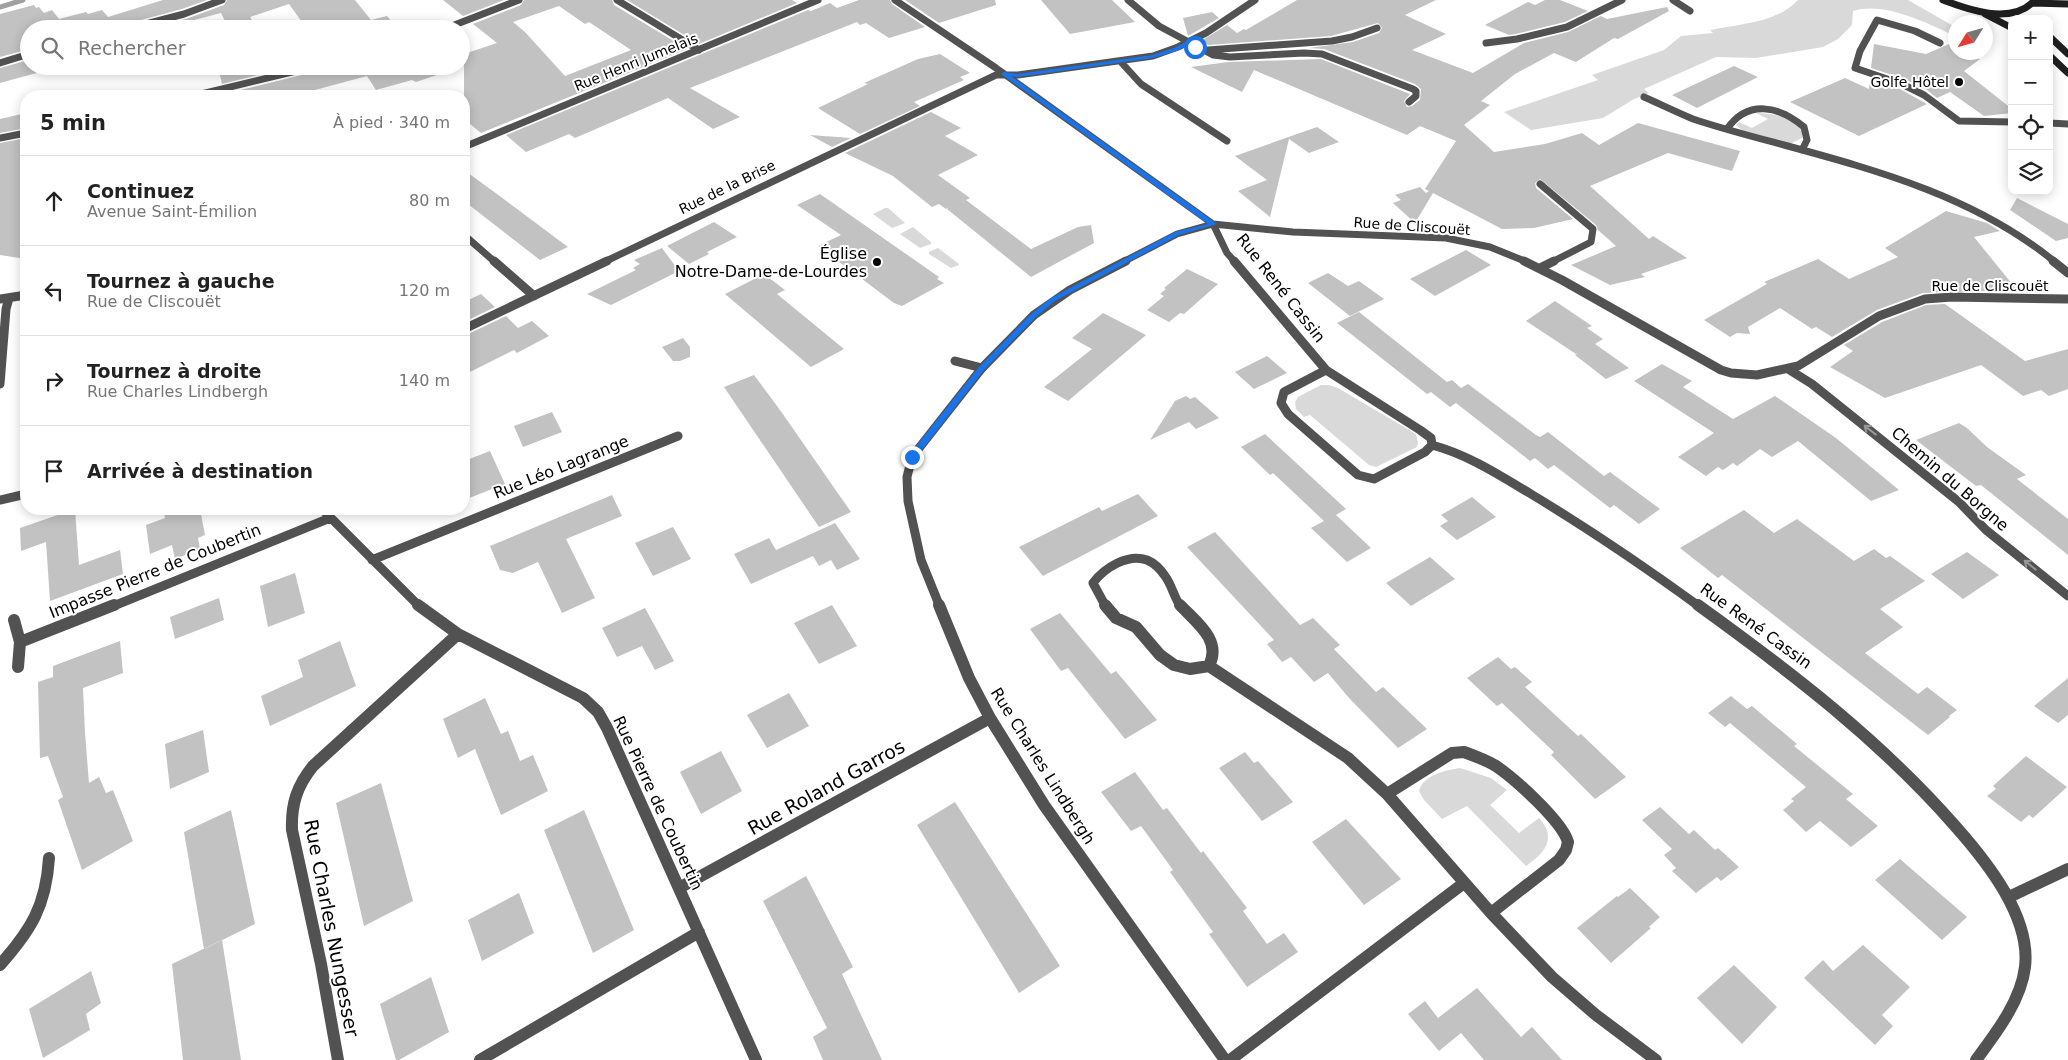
<!DOCTYPE html>
<html lang="fr">
<meta charset="utf-8">
<style>
body{margin:0;font-family:"DejaVu Sans",sans-serif;background:#f6f6f6;color:#222}
.controls{position:absolute;right:15px;top:15px;display:grid;overflow:hidden;border-radius:10px;box-shadow:0 2px 12px #0003}
.controls button{width:45px;height:45px;display:grid;place-items:center;padding:0;border:0;border-bottom:1px solid #e0e0e0;background:#fff;color:#222;font:25px sans-serif}
.compass{position:absolute;left:1948px;top:15px;width:45px;height:45px;border-radius:50%;background:#fff;box-shadow:0 2px 12px #0003;rotate:233deg}
.stop{position:absolute;width:15px;height:15px;margin:-11px;border:4px solid #1a73e8;border-radius:50%;background:#fff}
.stop.end{background:#1a73e8;border-color:#fff;box-shadow:0 1px 5px #0008}
.list{margin:0;padding:0;list-style:none}
h2{display:flex;justify-content:space-between;align-items:center;height:65px;margin:0;padding:0 20px;font-size:21px}
h2 small{font-size:16px;font-weight:400;color:#767676}
.list li{display:grid;grid-template-columns:32px 1fr auto;gap:15px;align-items:center;box-sizing:border-box;height:90px;padding:0 20px;border-top:1px solid #e0e0e0}
.list b{display:block;font-size:19px;white-space:nowrap}
.list p{margin:0;font-size:16px;white-space:nowrap;color:#767676}
.list em{font-size:16px;font-style:normal;color:#767676}
.icon{flex:none;width:28px;height:28px;fill:none;stroke:currentColor;stroke-width:2;stroke-linecap:round;stroke-linejoin:round}
.map{position:relative;flex:none;width:2068px;height:1060px;overflow:hidden}
.search{position:absolute;background:#fff;box-shadow:0 2px 12px #0003;left:20px;top:20px;width:450px;height:55px;display:flex;align-items:center;gap:12px;box-sizing:border-box;padding:0 18px;border-radius:28px;color:#767676;font-size:19px}
.panel{position:absolute;background:#fff;box-shadow:0 2px 12px #0003;left:20px;top:90px;width:450px;height:425px;border-radius:20px}
.map>svg:first-child{display:block}
.green{fill:#d9d9d9}
.lines{fill:none;stroke-linecap:round;stroke-linejoin:round}
.stream{stroke:#a0a0a0;stroke-width:5}
.building{fill:#c2c2c2;fill-rule:evenodd}
.lane-far2{stroke:#525252;stroke-width:7}
.lane-far1{stroke:#525252;stroke-width:9}
.lane{stroke:#525252;stroke-width:12}
.street-far2{stroke:#525252;stroke-width:7}
.street-far1{stroke:#525252;stroke-width:9}
.street{stroke:#525252;stroke-width:12}
.secondary{stroke:#1f1f1f;stroke-width:7}
.oneway{stroke:#979797}
.route{fill:#1a73e8}
.poi-dot{fill:#000;stroke:#fff;stroke-width:2}
.labels{text-anchor:middle;dominant-baseline:central;stroke-width:4;stroke-linejoin:round;paint-order:stroke}
.far-street-label{font-size:14px;fill:#000;stroke:#fff}
.far-poi-label{font-size:14px;fill:#000;stroke:#fff;text-anchor:end}
.poi-label{font-size:16px;fill:#000;stroke:#fff;text-anchor:end}
.street-label{font-size:16px;fill:#000;stroke:#fff}
.near-street-label{font-size:19px;fill:#000;stroke:#fff}
</style>
<div class="map">
<svg width="2068" height="1060" viewBox="0 0 2068 1060">
<rect width="100%" height="100%" fill="#fff"/>
<path class="green" d="M1798,0H1908L1955,27V36C1927,23 1884,1 1853,11L1852,25L1838,39L1823,47L1756,58L1716,57L1644,89L1649,93L1634,99L1603,118L1531,130L1504,112L1598,80L1592,75L1664,50L1681,36L1713,33L1710,30C1739,24 1777,23 1798,0Z
M1756,113C1772,113 1791,117 1802,131V138L1790,144L1742,130L1736,125L1739,122L1752,128L1768,119Z
M885,208H888L905,223L892,228L873,214Z
M913,227L931,242V244L920,248L900,234Z
M938,248L959,264V265L951,268L929,254V252Z
M1321,385H1329L1338,388L1416,434L1418,443L1417,447L1376,467L1369,465L1310,415L1304,417L1296,409L1295,402L1298,397Z
M1460,768L1491,778L1507,790L1490,805L1519,833L1539,818C1558,839 1544,853 1526,866L1467,806L1442,819L1424,800L1419,791C1423,775 1446,770 1460,768Z"/>
<g class="lines">
<path class="stream" d="M0,7L23,0"/>
</g>
<path class="building" d="M163,0H207L182,9L126,24L122,29H29V49L0,57V14L34,5L36,8L39,7L44,13L52,10L59,19L86,12L88,14L102,10L108,17Z
M227,0H355L371,20L387,16L398,29H307L289,4L250,17L257,29H229L221,13L160,29H149L186,19L224,5Z
M443,0H504L463,16Z
M524,0H612L614,5L687,49L481,133L464,119V54L497,43L473,24L521,5ZM559,6L585,24L589,22L631,50L565,76L525,32L513,22Z
M627,0H792L797,3L699,44Z
M859,0H890L892,4L925,27L889,38L866,23L860,25L857,22L690,88L740,117L713,129L668,98L575,138L569,134L526,152L506,135L808,10L811,11L830,3L837,8Z
M905,0H995L996,5L939,23Z
M1041,0H1112L1135,22L1070,34Z
M1297,0H1436L1405,15L1446,34L1412,50L1473,73L1524,43L1568,32L1601,16L1607,19L1667,7L1669,11L1618,39L1614,38L1576,62L1554,53L1515,74L1481,101L1490,105L1464,125L1494,152L1545,144L1582,133L1599,145L1638,123L1740,151L1732,171L1668,153L1590,186L1649,239L1653,236L1687,258L1641,274L1645,277L1610,285L1571,265L1616,246L1598,230L1596,225L1540,179L1535,183L1536,188L1573,219L1534,228L1502,229L1433,193L1415,223L1393,203L1401,200L1395,195L1420,187L1426,193L1429,191L1425,189L1456,141L1420,126L1407,135L1254,70L1242,92L1191,67L1228,62L1321,59L1410,94L1404,101L1407,107L1412,106L1420,100L1421,89L1415,84L1324,49L1309,48L1353,42L1379,33L1382,28L1378,23L1331,36L1209,45L1201,41L1227,25L1237,33L1244,29L1246,30Z
M1545,0H1560L1588,11L1565,22L1516,34L1509,35L1485,25L1528,2L1535,5Z
M1212,12L1219,18L1188,36L1183,18Z
M1956,41V52H1963L1980,59L1964,71L2012,109V113L1984,116L1950,92L1937,98L1927,90L1904,79L1871,68L1874,44L1926,54Z
M940,54L970,73L960,77L964,80L914,102L920,106L860,134L818,108L868,84L864,83L918,59Z
M29,60V66H62L0,83V68Z
M242,66H293L222,84L219,71Z
M322,66H433L440,74L416,82L412,80L376,90L367,76L315,90L318,96H224V94L318,71Z
M1734,66L1758,77L1697,108L1672,95Z
M1845,78L1869,89L1870,79L1900,89L1927,104L1859,136L1790,102Z
M931,112L961,128L945,136L978,155L938,175L970,198L966,200L1031,249L1078,227L1091,225L1094,243L1031,277L947,209L949,207L946,209L939,204L932,207L893,176L845,153Z
M26,113V128L0,133V119Z
M1317,127L1339,142L1309,153L1289,139L1270,217L1238,191L1267,180L1235,156Z
M810,135L851,138L832,147Z
M26,138V259L0,255V143Z
M464,170L497,194L568,247L540,260L464,201Z
M820,194L939,277L937,279L944,283L902,306L894,303L818,246L841,235L797,205Z
M2017,198L2068,224V238L2056,241L2010,210Z
M1946,211L1987,223L2000,231L1974,237L2017,290L1923,293L1877,310L1832,337L1816,327L1812,329L1780,308L1748,327L1750,334L1737,333L1730,337L1704,320L1767,284L1764,282L1818,259L1849,279L1898,257L1885,248Z
M714,222L737,237L707,252L709,254L689,264L667,246Z
M662,248L679,271L611,305L587,294L636,270L633,268L640,264L634,260Z
M1466,250L1491,265L1435,296L1410,279Z
M1187,269L1218,284L1184,314L1180,313L1169,322L1147,310L1164,296L1160,294L1166,289L1164,288Z
M1328,273L1348,286L1359,281L1384,299L1350,316L1308,283Z
M764,274L785,290L777,294L844,349L811,367L725,294Z
M481,294L495,307L464,322V302Z
M1555,301L1592,326L1587,328L1603,339L1595,344L1629,368L1606,379L1575,355L1579,353L1576,354L1526,321Z
M1945,304L2025,361L2068,349V389L2049,396L2041,390L2023,396L1981,365L1885,398L1830,367L1853,351L1844,345L1882,322L1926,305Z
M1359,312L1447,382L1452,380L1461,388L1468,384L1536,435L1540,437L1548,432L1604,476L1610,472L1660,509L1639,524L1614,505L1610,508L1554,465L1548,469L1535,458L1530,461L1456,403L1450,407L1431,392L1427,394L1337,323Z
M1103,313L1146,335L1068,401L1044,387L1092,349L1072,338Z
M506,316L518,328L532,321L549,336L517,353L514,350L464,375V336Z
M683,338L690,347V357L680,361H673L662,347Z
M1267,356L1287,373L1254,389L1235,372Z
M1662,364L1692,381L1683,387L1733,419L1775,396L1836,438L1899,490L1871,501L1798,441L1772,457L1760,449L1737,466L1733,463L1723,470L1718,467L1706,476L1678,457L1714,433L1634,381Z
M754,375L780,410L851,512L819,527L724,387Z
M1186,396L1190,399L1195,397L1219,418L1196,429L1189,422L1150,440L1175,401Z
M552,412L562,432L523,447L514,426Z
M1959,423L1967,428L1987,447L2026,475L2017,479L2068,519V555L1981,485L1976,486L1916,440Z
M1265,434L1346,509L1336,515L1371,548L1347,562L1311,528L1324,521L1273,473L1270,475L1241,447Z
M490,451L505,484L464,500V461Z
M1138,494L1158,516L1043,576L1019,547L1099,507L1102,511Z
M612,495L622,516L566,539L595,598L562,613L538,562L513,573L500,570L490,546Z
M1472,497L1496,517L1457,540L1440,526L1448,521L1441,515Z
M75,509L79,565L120,550L123,574L50,601L46,542L21,551L20,528Z
M163,509H200L205,535L198,538L200,549L175,559L172,545L150,554L146,525L165,518Z
M1744,510L1774,533L1797,519L1854,561L1874,549L1886,558L1890,556L1925,581L1880,609L1903,627L1865,653L1918,694L1927,687L1957,710L1949,716L1950,717L1928,735L1722,575L1718,578L1680,548Z
M835,523L860,559L837,570L831,560L819,566L813,556L751,584L734,554L769,538L776,550Z
M673,527L691,559L653,576L635,543Z
M1215,532L1300,625L1313,618L1340,645L1334,649L1376,692L1383,687L1427,729L1398,748L1349,698L1328,673L1314,682L1291,657L1282,662L1267,644L1274,640L1187,547Z
M1967,552L1999,575L1963,599L1931,574Z
M1430,557L1455,579L1411,606L1386,583Z
M295,573L305,613L268,627L260,586Z
M219,598L224,620L175,639L170,617Z
M832,605L857,646L819,664L794,623Z
M645,608L674,661L655,670L642,646L617,657L602,628Z
M1060,613L1111,674L1116,671L1157,720L1125,739L1068,668L1061,671L1030,629Z
M120,641L123,673L83,688L85,733L89,783L99,777L106,793L113,790L133,841L82,870L58,800L63,797L48,756L40,758L38,682L53,677V666Z
M340,641L356,686L270,726L261,696L303,677L298,660Z
M1498,657L1511,669L1515,667L1532,682L1525,687L1578,736L1581,734L1626,777L1595,799L1551,755L1554,752L1502,703L1497,706L1467,678Z
M2068,678V715L2058,723L2034,706Z
M789,693L809,726L767,748L747,715Z
M1731,696L1747,709L1752,706L1797,744L1794,746L1853,794L1846,799L1878,826L1851,847L1820,821L1806,832L1783,810L1794,801L1791,799L1806,787L1730,723L1725,727L1708,713Z
M485,698L501,734L508,731L520,761L533,755L548,791L501,815L475,749L458,758L443,719Z
M203,730L209,772L170,789L165,744Z
M721,751L742,791L701,814L680,772Z
M1245,752L1254,763L1258,761L1293,802L1262,821L1219,768Z
M2026,756L2067,787L2033,818L2029,815L2021,822L1987,796L1996,789L1993,786Z
M1135,772L1163,810L1167,808L1201,853L1203,851L1247,908L1243,911L1267,944L1284,933L1298,952L1247,987L1209,934L1213,932L1170,872L1173,870L1141,826L1131,831L1101,792Z
M381,783L413,901L364,926L336,803Z
M955,802L1060,966L1019,993L917,825Z
M1660,807L1689,834L1694,830L1715,850L1718,848L1739,867L1721,881L1717,877L1696,893L1672,871L1676,868L1664,855L1672,849L1642,820Z
M231,810L255,924L204,949L184,832Z
M584,810L634,930L593,953L544,830Z
M1346,819L1401,879L1364,905L1312,842Z
M1900,859L1967,917L1942,940L1875,880Z
M806,876L853,967L842,974L882,1060H823L813,1037L827,1028L763,901Z
M1630,888L1660,917L1649,927L1651,928L1611,963L1577,928L1617,896L1618,897Z
M519,893L534,933L482,961L468,920Z
M222,940L241,1060H183L172,964Z
M1863,945L1910,987L1882,1015L1893,1026L1875,1045L1804,978L1823,960L1833,971Z
M1734,965L1777,1007L1742,1044L1697,998Z
M91,971L101,1003L86,1014L90,1030L43,1058L29,1009Z
M431,977L449,1032L399,1060H396L380,1004Z
M1477,988L1521,1037L1532,1027L1562,1060H1484L1461,1033L1439,1051L1408,1014L1425,1001L1438,1018Z"/>
<g class="lines">
<path class="lane-far2" d="M1673,0L1690,11
M1940,43L1915,31L1877,20L1860,51L1855,68L1902,84L1924,95L1959,121L2012,122
M2049,123L2068,124"/>
<path class="lane-far1" d="M955,361L982,368"/>
<path class="lane" d="M2009,897L2068,869"/>
<path class="street-far2" d="M617,0L699,50
M895,0L996,68L1213,224L1293,232L1446,238L1490,247L1527,262
M1128,0L1159,26L1213,55L1230,57L1304,53L1322,54L1413,89L1416,91V96L1409,102
M127,29L184,14L222,0
M444,29L519,0
M1486,43L1517,39L1567,27L1622,0
M1208,50L1332,41L1352,37L1377,28
M1120,61L1141,84L1227,141
M0,63L29,54
M193,96L317,66
M1644,97C1660,104 1676,112 1693,119C1723,129 1754,137 1784,145C1880,171 1977,198 2055,262
M1727,129C1748,99 1779,106 1804,127L1807,140L1802,150
M0,138L26,133
M464,147L818,0
M1540,184L1593,229L1591,242L1552,262
M464,235L495,262
M604,262L996,75H1018L1153,56L1178,47L1206,33L1255,0
M1123,262L1177,234L1213,224L1227,253L1235,262"/>
<path class="street-far1" d="M494,261L534,296
M1234,261L1326,370L1420,430L1431,438L1432,445C1469,455 1499,475 1531,494C1589,529 1645,567 1700,607
M1524,261L1562,280L1721,370L1731,373L1757,375L1798,366L1879,316L1925,299L1952,297L2068,299
M2053,261L2068,273
M1540,268L1554,261
M0,299L26,295
M464,329L607,261
M1788,369L1812,384L1959,502L1986,530L2068,596
M1326,370L1284,392L1281,403L1288,414L1358,475L1374,479L1425,452L1432,445
M0,384L6,309L9,298
M0,500L26,494
M322,509L420,607
M372,560L678,436
M111,607L330,518
M940,607L921,560L908,501L907,477L912,457L982,368L1034,315L1070,290L1126,261
M1106,607L1093,583C1104,568 1128,553 1147,560C1154,563 1161,570 1165,576C1172,585 1174,598 1181,607"/>
<path class="street" d="M418,605L458,634L583,698L598,712L607,728L756,1060
M939,605L969,678L990,718L1044,805L1225,1060
M1105,605L1116,618L1136,627L1160,655L1174,665L1190,669L1209,666C1222,640 1197,623 1180,605
M1698,605C1791,672 1881,741 1956,827C1987,862 2031,917 2025,967C2021,1001 1996,1033 1976,1060
M14,620L20,642L18,667
M20,642L114,605
M1209,666L1348,758L1387,794
M1464,752C1475,756 1486,760 1496,766C1515,779 1562,821 1568,842L1566,850L1559,860L1491,913L1387,794L1452,753Z
M679,888L990,718
M1491,913L1552,977L1596,1015L1656,1060
M0,965C31,930 46,906 49,858
M338,1060L321,964L292,830C291,804 297,786 313,766L458,634
M480,1060L699,932
M1230,1060L1464,883"/>
<path class="secondary" d="M1943,0C1969,10 2009,24 2032,3
M2032,3L2068,4
M1985,14L2012,28
M2049,36L2068,54
M2049,55L2068,73"/>
</g>
<defs><path id="oneway-shaft" d="M-6 0H5M1.5-3L5.5 0L1.5 3" fill="none" stroke-width="1.6" stroke-linecap="round" stroke-linejoin="round" transform="scale(1.25)"/></defs>
<g class="oneway">
<use href="#oneway-shaft" transform="translate(1870 430) rotate(-142)"/>
<use href="#oneway-shaft" transform="translate(2030 565) rotate(-141)"/>
</g>
<path class="route" d="M1188,41L1197,46V48L1188,45L1177,51L1153,58L1018,77L1011,76L1217,224L1179,235L1055,301L1036,317L984,370L915,459H909V455L979,367L1031,314L1051,298L1175,232L1208,224L1001,74L1004,72L1018,74L1152,55L1174,48Z"/>
<g class="poi-dot">
<circle cx="1959" cy="82" r="5"/>
<circle cx="877" cy="262" r="5"/>
</g>
<g class="labels">
<g class="far-street-label">
<text transform="translate(636 62) rotate(-22)">Rue Henri Jumelais</text>
<text transform="translate(727 187) rotate(-26)">Rue de la Brise</text>
<text transform="translate(1412 226) rotate(4)">Rue de Cliscouët</text>
<text x="1990" y="286">Rue de Cliscouët</text>
</g>
<g class="far-poi-label">
<text x="1949" y="82">Golfe Hôtel</text>
</g>
<g class="poi-label">
<text x="867" y="253">Église<tspan x="867" dy="18">Notre-Dame-de-Lourdes</tspan></text>
</g>
<g class="street-label">
<text transform="translate(1281 288) rotate(52)">Rue René Cassin</text>
<text transform="translate(561 467) rotate(-22)">Rue Léo Lagrange</text>
<text transform="translate(1950 479) rotate(41)">Chemin du Borgne</text>
<text transform="translate(155 571) rotate(-22)">Impasse Pierre de Coubertin</text>
<text transform="translate(1756 626) rotate(36)">Rue René Cassin</text>
<text transform="translate(1043 766) rotate(58)">Rue Charles Lindbergh</text>
<text transform="translate(658 803) rotate(65)">Rue Pierre de Coubertin</text>
</g>
<g class="near-street-label">
<text transform="translate(826 787) rotate(-29)">Rue Roland Garros</text>
<text transform="translate(332 928) rotate(79)">Rue Charles Nungesser</text>
</g>
</g>
</svg>
<div class="controls">
<button>+</button>
<button>−</button>
<button><svg class="icon" aria-label="locate" viewBox="0 0 24 24"><circle cx="12" cy="12" r="6"/><path d="M12 2v4M12 18v4M2 12h4M18 12h4"/></svg></button>
<button><svg class="icon" aria-label="layers" viewBox="0 0 24 24"><path d="M12 4l9 5-9 5-9-5zM3 14l9 5 9-5"/></svg></button>
</div>
<svg class="compass" viewBox="-18 -18 36 36"><path d="M0-13l5 13h-10z" fill="#e53935"/><path d="M0 13l5-13h-10z" fill="#767676"/></svg>
<div class="stop" style="left:1195px;top:47px"></div>
<div class="stop end" style="left:912px;top:457px"></div>
<div class="search"><svg class="icon" aria-label="search" viewBox="0 0 24 24"><circle cx="10" cy="10" r="6"/><path d="M15 15l6 6"/></svg>Rechercher</div>
<section class="panel">
<h2>5 min<small>À pied · 340 m</small></h2>
<ul class="list">
<li><svg class="icon" aria-label="ahead" viewBox="0 0 24 24"><path d="M12 20V5M6 11l6-6 6 6"/></svg><div><b>Continuez</b><p>Avenue Saint-Émilion</p></div><em>80 m</em></li>
<li><svg class="icon" aria-label="left" viewBox="0 0 24 24"><path d="M17 20v-9H6M10 6l-5 5 5 5"/></svg><div><b>Tournez à gauche</b><p>Rue de Cliscouët</p></div><em>120 m</em></li>
<li><svg class="icon" aria-label="right" viewBox="0 0 24 24"><path d="M7 20v-9h11M14 6l5 5-5 5"/></svg><div><b>Tournez à droite</b><p>Rue Charles Lindbergh</p></div><em>140 m</em></li>
<li><svg class="icon" aria-label="arrive" viewBox="0 0 24 24"><path d="M6 21V4h12l-3 4 3 4H6"/></svg><div><b>Arrivée à destination</b></div></li>
</ul>
</section>
</div>
